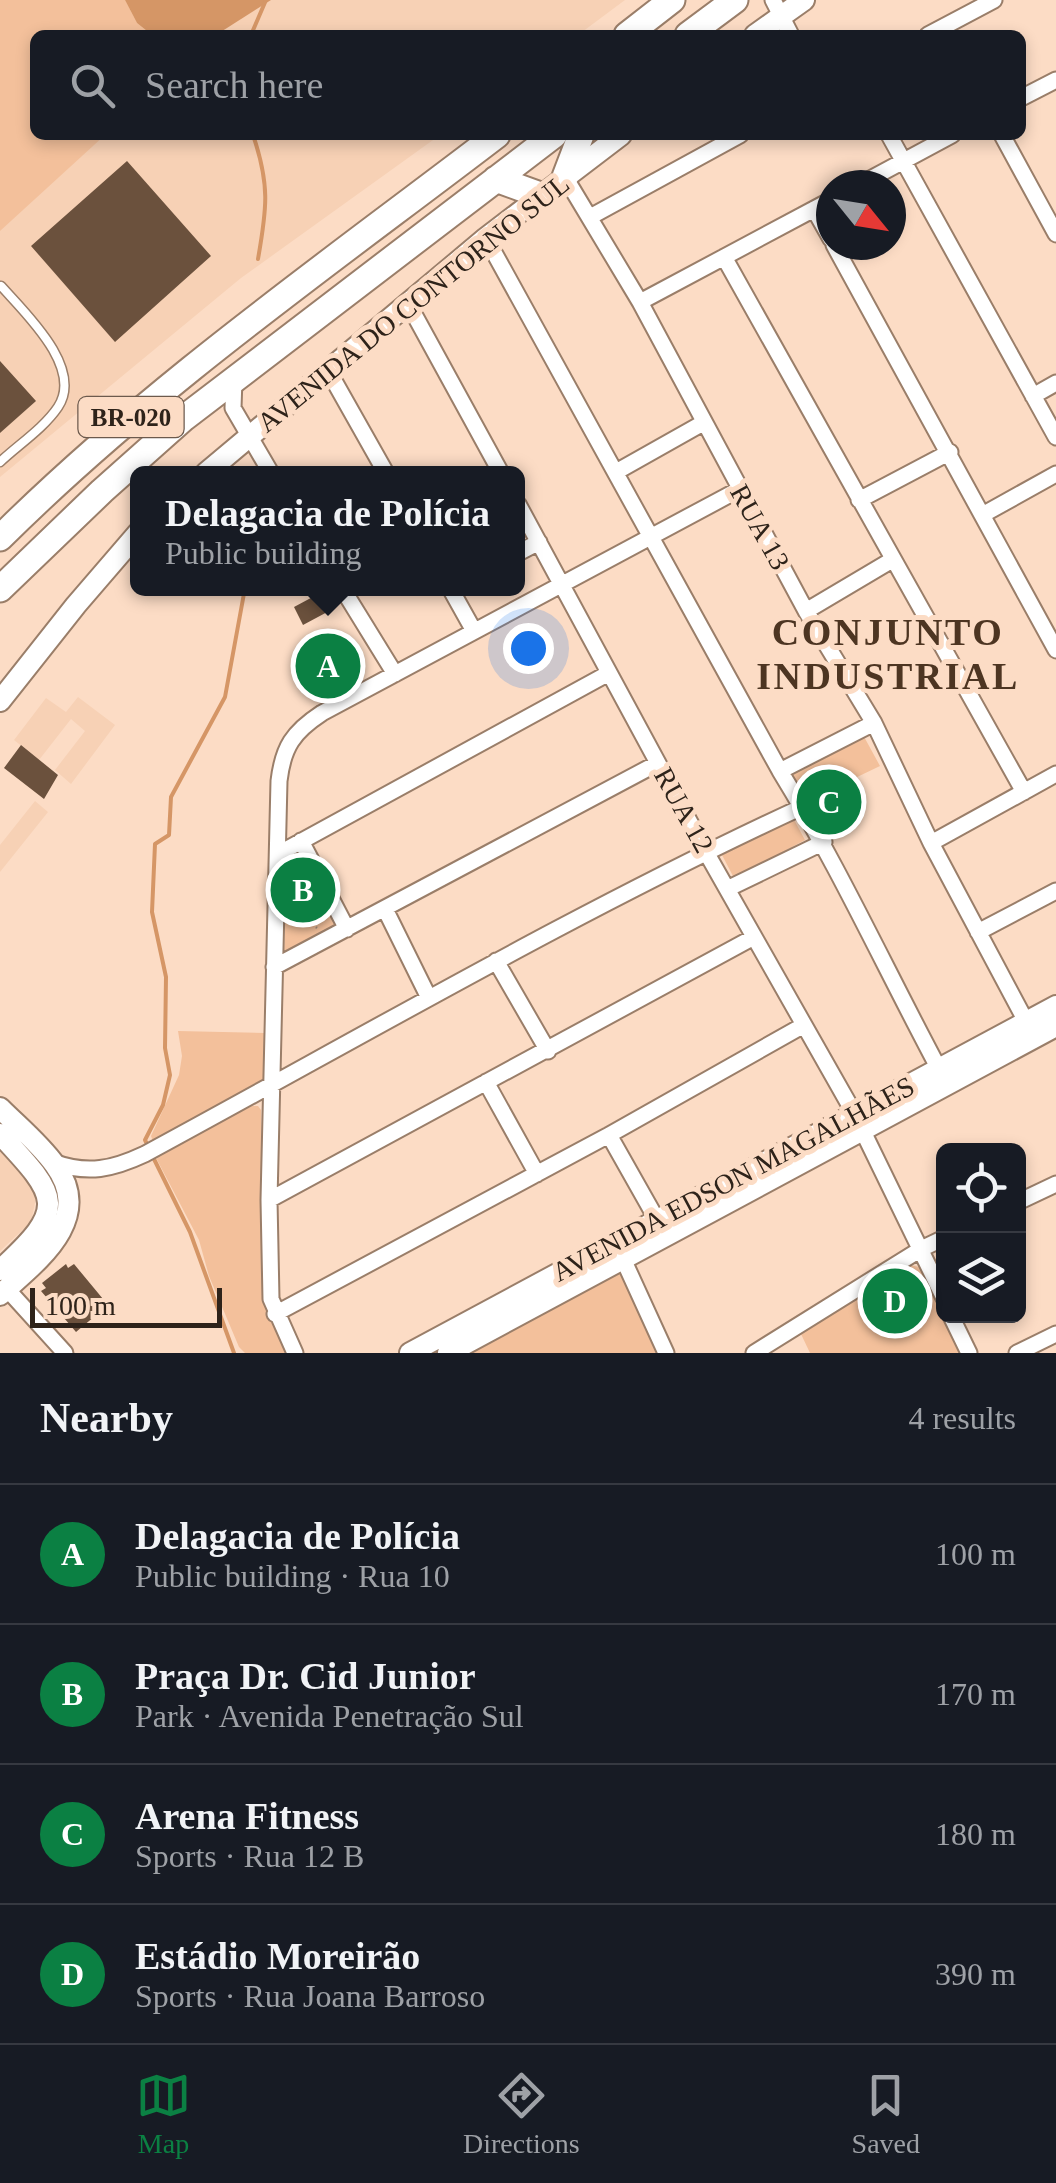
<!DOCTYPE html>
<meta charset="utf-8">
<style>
body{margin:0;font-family:Georgia,serif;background:#242831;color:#f1f3f6}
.controls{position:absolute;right:30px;bottom:30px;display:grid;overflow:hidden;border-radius:15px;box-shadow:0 5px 15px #0003}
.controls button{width:90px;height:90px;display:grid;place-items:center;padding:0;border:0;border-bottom:2px solid #363941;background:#171b24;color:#f1f3f6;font:50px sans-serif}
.compass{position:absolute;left:816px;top:170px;width:90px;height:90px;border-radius:50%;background:#171b24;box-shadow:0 5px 15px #0003;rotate:120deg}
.scale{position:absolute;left:30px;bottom:25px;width:192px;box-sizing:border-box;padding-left:10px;border:5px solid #2e231a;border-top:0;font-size:28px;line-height:35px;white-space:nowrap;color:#2e231a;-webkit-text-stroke:8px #fcdcc5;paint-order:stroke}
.you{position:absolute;left:528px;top:648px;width:35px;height:35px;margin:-25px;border:8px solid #fff;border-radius:50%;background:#1a73e8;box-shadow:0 0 0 15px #1a73e833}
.badge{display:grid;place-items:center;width:65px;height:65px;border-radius:50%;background:#0b8043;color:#fff;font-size:32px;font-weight:700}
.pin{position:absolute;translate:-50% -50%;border:5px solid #fff;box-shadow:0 2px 10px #0006}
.popup{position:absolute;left:130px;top:466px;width:395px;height:130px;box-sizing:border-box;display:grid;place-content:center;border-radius:15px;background:#171b24;filter:drop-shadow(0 2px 8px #0005);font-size:32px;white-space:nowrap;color:#9ea1a6}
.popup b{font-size:38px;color:#f1f3f6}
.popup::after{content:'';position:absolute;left:50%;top:100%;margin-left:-20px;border:20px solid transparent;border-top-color:#171b24}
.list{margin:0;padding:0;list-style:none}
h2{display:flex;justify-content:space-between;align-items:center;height:130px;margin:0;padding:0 40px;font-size:42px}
h2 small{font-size:32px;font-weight:400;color:#9ea1a6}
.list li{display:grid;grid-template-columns:65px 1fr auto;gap:30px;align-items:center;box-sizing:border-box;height:140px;padding:0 40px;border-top:2px solid #363941}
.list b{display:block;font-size:38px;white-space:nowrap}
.list p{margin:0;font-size:32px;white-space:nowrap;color:#9ea1a6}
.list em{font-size:32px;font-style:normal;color:#9ea1a6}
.icon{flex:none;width:55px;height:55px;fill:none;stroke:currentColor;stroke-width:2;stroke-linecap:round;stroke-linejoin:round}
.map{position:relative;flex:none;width:1056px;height:1353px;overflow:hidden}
.search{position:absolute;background:#171b24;box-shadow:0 5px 15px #0003;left:30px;right:30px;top:30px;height:110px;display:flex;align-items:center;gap:25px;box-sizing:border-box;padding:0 35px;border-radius:15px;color:#9ea1a6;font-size:38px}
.sheet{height:690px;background:#171b24}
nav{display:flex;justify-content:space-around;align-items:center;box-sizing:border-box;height:140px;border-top:2px solid #363941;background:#171b24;font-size:28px;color:#9ea1a6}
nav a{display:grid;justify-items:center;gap:5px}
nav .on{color:#0b8043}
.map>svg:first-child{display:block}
.built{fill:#f7d1b5}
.green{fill:#f3c09b}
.water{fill:#d59666}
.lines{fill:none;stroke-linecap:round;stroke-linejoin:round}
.stream{stroke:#d59666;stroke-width:4}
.building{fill:#6b513d}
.service-casing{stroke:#9a7e69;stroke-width:11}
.minor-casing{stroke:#9a7e69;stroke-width:19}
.tertiary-casing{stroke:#9a7e69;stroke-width:24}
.trunk-casing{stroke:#9a7e69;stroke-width:29}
.path{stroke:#a7907f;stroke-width:2.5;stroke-dasharray:5 8;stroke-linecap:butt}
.service{stroke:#fff;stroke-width:8}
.minor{stroke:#fff;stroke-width:15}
.tertiary{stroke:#fff;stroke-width:20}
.trunk{stroke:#fff;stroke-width:25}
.labels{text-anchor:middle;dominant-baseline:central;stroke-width:10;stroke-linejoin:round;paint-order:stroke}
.shield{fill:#fcdcc5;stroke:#6c5a4d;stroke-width:2.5}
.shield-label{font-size:25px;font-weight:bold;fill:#2e231a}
.street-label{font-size:28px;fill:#2e231a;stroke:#fcdcc5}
.district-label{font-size:38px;font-weight:bold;letter-spacing:2.5px;fill:#4d3522;stroke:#fcdcc5}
</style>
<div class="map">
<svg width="1056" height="1353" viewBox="0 0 1056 1353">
<rect width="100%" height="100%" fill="#fcdcc5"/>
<path class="built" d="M0,0H625L578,35H35V135H440L241,278L0,477Z
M78,697L115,725L71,784L55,770L85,731L71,719L39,760L14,740L46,698L66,712Z
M35,801L48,812L0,872V845Z
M0,1151L37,1193L31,1222L0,1251Z"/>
<path class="green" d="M0,0H125L137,23L152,35H35V135H105L0,231Z
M862,733L880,766L803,803L787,774Z
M792,816L805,840L734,878L722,855Z
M299,851L339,924L284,954L287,856Z
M178,1031L265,1033V1081L154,1144L151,1136L179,1075L182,1056Z
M252,1106H258L261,1110L263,1281L267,1315L289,1353H245L239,1347L209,1276L199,1240L154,1154Z
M909,1265L920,1267L961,1353H810L801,1334Z
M616,1272L623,1275L659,1353H466Z"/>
<path class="water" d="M125,0H271L216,35H152L137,23Z"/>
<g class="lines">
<path class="stream" d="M251,35L266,0
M253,135C270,185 267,208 258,259
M148,1146L145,1140L163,1105L170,1075L165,1048L166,977L152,912L155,844L169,835L171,797L225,697L245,588
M152,1155L190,1232L234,1353"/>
</g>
<path class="building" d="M127,161L211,256L115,342L31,246Z
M0,361L36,401L0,433Z
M322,592L331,610L303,625L294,607Z
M21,745L58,775L44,799L4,768Z
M66,1264L68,1268L74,1264L108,1305L76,1332L41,1291L46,1288L42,1283Z"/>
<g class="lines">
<defs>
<path id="service" d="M0,462C18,445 44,428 58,407C84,368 25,313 1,286"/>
<path id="minor" d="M773,0L791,35
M928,35L994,0
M1021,98L1056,80
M889,135L1056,437
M1002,135L1056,234
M565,177L640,302L806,611L874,723L931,843L1030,1029
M859,185L952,135
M814,209L831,239
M590,217L740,135
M486,238L780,771C839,867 886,970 939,1069
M834,245L1056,650
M724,257L1024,792
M640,302L831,200
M409,305L501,473
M329,372L386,473
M234,379L233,408L271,473
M1033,396L1056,383
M616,472L703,423
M859,500L950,452
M518,504L706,852L854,1113L944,1298
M984,514L1056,474
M518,553L539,542
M342,588L395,674
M450,588L474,631
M806,611L892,560
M780,771L874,723
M301,841L347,929
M931,843L1056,774
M278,854L609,673
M727,889L824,842
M385,909L429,998
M978,932L1056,891
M496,961L548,1051
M274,967L658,763
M486,1082L537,1174
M609,1135L657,1220
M53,1162C88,1175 113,1169 145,1154C363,1036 577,911 802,807
M269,1200L754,937
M1018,1202L1056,1184
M624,1261L666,1353
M7,1289L65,1353
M275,1314L609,1135L804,1025
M951,1316L969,1353
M295,1353L271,1299L269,1200L279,781C283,747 293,732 322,713L740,489
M754,1353L921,1249L944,1238
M1017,1353L1056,1334"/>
<path id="tertiary" d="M755,35L804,0
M206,473L486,238L621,135
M0,701L76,605L138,533
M0,1108C18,1126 40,1144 55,1165C95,1220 37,1261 0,1295
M0,1134C60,1198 68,1208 0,1270
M410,1353L1056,1006
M448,1353L1056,1026"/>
<path id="trunk" d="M627,35L672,0
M688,35L735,0
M565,177L581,135
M496,179L540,195
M0,538C152,387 327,265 497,135
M0,589L102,491L184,418L554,135"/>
</defs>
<use href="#service" class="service-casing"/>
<use href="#minor" class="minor-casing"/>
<use href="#tertiary" class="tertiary-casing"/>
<use href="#trunk" class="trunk-casing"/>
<path class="path" d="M290,902H312
M318,904L319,926
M291,924H312L317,928"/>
<use href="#service" class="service"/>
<use href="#minor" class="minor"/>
<use href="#tertiary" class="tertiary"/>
<use href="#trunk" class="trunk"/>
</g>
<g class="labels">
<rect class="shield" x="78.5" y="397" width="105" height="40" rx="8"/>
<g class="shield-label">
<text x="131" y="417">BR-020</text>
</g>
<g class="street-label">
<text transform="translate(413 303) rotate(-39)">AVENIDA DO CONTORNO SUL</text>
<text transform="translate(760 527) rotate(61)">RUA 13</text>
<text transform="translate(684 810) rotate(61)">RUA 12</text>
<text transform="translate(733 1179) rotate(-28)">AVENIDA EDSON MAGALHÃES</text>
</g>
<g class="district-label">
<text x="888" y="632">CONJUNTO<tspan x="888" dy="44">INDUSTRIAL</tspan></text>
</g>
</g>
</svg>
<div class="controls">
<button><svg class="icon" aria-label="locate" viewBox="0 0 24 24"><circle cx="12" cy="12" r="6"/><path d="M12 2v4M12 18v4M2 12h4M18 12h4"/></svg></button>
<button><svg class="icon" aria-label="layers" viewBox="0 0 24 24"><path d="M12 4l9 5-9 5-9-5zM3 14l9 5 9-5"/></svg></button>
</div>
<svg class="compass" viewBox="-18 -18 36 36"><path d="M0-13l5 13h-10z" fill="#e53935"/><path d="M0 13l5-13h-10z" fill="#9ea1a6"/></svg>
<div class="scale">100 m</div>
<div class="you"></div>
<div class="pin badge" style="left:328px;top:666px">A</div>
<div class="popup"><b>Delagacia de Polícia</b>Public building</div>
<div class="pin badge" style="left:303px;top:890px">B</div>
<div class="pin badge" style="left:829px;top:802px">C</div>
<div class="pin badge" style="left:895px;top:1301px">D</div>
<div class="search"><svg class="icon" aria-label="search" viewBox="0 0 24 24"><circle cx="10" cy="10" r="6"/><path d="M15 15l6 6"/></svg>Search here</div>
</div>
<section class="sheet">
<h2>Nearby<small>4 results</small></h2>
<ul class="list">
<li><span class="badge">A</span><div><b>Delagacia de Polícia</b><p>Public building · Rua 10</p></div><em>100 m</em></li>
<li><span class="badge">B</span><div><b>Praça Dr. Cid Junior</b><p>Park · Avenida Penetração Sul</p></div><em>170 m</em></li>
<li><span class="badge">C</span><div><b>Arena Fitness</b><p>Sports · Rua 12 B</p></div><em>180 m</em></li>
<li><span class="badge">D</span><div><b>Estádio Moreirão</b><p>Sports · Rua Joana Barroso</p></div><em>390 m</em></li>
</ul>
</section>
<nav>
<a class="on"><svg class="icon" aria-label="map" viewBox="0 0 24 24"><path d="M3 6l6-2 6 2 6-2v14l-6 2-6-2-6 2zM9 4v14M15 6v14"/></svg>Map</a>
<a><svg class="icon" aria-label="directions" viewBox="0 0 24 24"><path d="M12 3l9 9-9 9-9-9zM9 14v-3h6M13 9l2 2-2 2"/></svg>Directions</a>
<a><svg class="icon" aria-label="saved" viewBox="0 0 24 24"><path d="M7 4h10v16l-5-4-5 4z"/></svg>Saved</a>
</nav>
